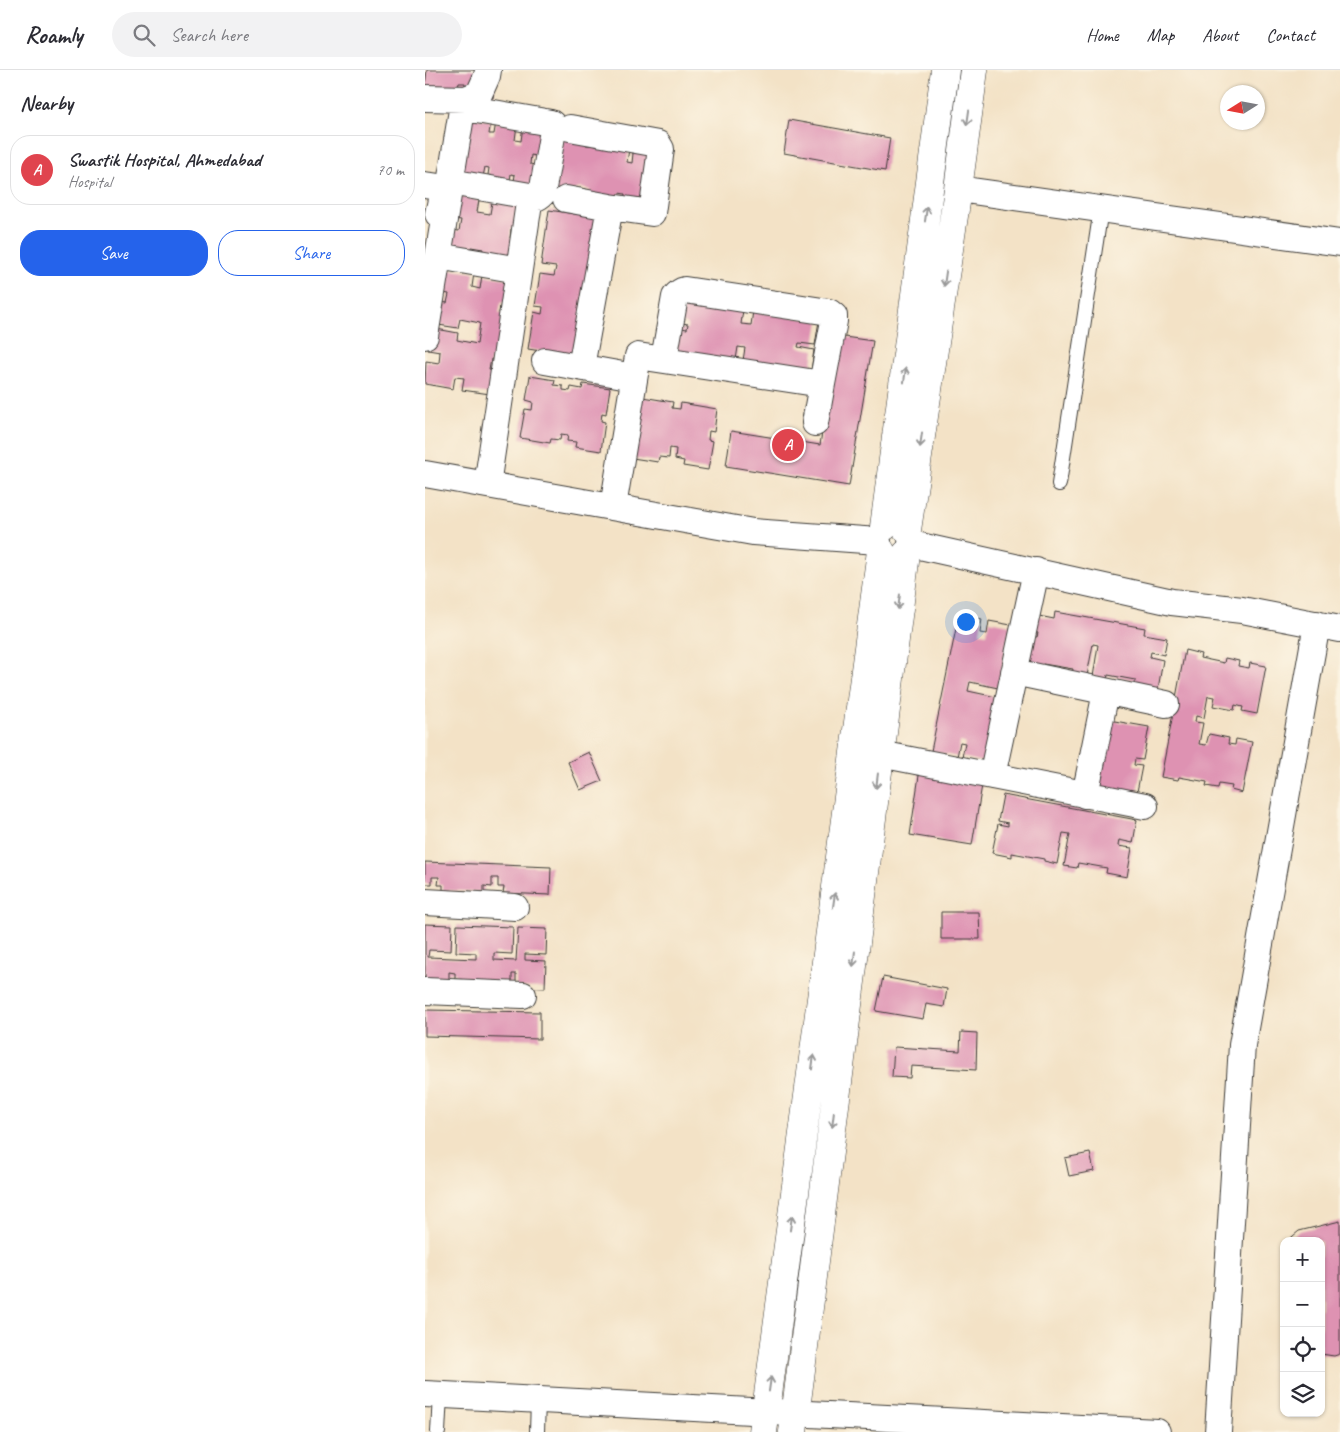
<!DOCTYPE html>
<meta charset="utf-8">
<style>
body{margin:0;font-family:Caveat,sans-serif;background:#f2f2f3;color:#2b2b33}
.controls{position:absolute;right:15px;bottom:15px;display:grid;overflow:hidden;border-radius:10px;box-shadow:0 1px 4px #0004}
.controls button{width:45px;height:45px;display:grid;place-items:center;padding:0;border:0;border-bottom:1px solid #e1e1e2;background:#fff;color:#2b2b33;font:25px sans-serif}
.compass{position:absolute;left:795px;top:15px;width:45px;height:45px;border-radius:50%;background:#fff;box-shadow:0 1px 4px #0004;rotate:259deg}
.you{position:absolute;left:540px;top:551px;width:18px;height:18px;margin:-12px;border:4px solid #fff;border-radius:50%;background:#1a73e8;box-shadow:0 0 0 8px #1a73e833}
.badge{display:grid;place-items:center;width:32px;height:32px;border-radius:50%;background:#2563eb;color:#fff;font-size:16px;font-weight:700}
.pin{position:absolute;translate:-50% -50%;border:2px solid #fff;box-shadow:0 1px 5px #0006}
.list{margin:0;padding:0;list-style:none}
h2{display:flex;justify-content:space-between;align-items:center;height:65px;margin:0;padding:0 20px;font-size:21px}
h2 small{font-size:16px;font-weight:400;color:#7c7c81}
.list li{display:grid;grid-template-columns:32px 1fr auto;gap:15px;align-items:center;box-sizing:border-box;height:70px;margin:0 10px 10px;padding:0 10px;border:1px solid #e1e1e2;border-radius:20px}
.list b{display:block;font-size:19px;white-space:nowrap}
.list p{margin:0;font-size:16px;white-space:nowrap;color:#7c7c81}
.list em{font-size:16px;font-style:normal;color:#7c7c81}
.actions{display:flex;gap:10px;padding:15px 20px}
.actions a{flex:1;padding:11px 0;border:1px solid #2563eb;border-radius:20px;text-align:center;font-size:18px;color:#2563eb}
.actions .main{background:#2563eb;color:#fff}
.icon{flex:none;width:28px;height:28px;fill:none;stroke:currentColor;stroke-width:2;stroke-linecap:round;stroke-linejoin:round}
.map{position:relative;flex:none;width:915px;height:1362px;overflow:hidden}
header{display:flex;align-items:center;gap:30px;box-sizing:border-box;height:70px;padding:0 25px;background:#fff;border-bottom:1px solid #e1e1e2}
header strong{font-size:24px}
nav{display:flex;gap:28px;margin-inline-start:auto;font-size:18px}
.search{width:350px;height:45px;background:#f2f2f3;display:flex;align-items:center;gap:12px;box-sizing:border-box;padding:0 18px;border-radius:28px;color:#7c7c81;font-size:19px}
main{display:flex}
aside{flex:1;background:#fff}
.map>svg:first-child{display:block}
.building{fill:#de92b2}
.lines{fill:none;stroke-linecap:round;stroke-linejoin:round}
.service-casing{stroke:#3c3a36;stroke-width:16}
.minor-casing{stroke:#3c3a36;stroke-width:28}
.tertiary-casing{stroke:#3c3a36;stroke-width:29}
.service{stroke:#fff;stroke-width:14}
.minor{stroke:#fff;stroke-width:26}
.tertiary{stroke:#fff;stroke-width:28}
.oneway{stroke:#999}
</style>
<header>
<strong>Roamly</strong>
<div class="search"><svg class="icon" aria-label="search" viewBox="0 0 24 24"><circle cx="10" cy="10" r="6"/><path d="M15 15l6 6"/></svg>Search here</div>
<nav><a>Home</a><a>Map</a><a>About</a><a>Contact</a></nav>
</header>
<main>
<aside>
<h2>Nearby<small></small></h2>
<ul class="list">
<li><span class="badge" style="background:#e0444e">A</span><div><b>Swastik Hospital, Ahmedabad</b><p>Hospital</p></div><em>70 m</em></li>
</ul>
<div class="actions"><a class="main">Save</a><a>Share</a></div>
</aside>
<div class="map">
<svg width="915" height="1362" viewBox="0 0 915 1362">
<rect width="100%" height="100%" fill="#fcf5e5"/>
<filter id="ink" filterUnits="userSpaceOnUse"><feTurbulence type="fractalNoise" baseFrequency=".02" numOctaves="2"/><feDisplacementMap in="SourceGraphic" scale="10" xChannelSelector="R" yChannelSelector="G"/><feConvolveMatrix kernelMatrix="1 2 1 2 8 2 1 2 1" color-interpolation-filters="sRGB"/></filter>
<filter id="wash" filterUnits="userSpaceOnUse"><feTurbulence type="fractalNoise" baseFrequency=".0096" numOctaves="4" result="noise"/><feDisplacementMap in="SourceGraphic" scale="20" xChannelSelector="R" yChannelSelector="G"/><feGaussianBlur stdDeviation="1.12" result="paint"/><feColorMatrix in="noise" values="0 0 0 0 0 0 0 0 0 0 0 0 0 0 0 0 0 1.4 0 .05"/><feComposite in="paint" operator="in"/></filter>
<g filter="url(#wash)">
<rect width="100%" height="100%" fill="#f3e2c6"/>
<g id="blocks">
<path class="building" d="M2,0H57L71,4L68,28L39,23L40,13H34L32,22L0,17Z
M37,46L66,51L64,64H69L71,52L92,55L90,70L96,71L98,56L126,60L115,87L106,85L105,94L114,96L117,121L88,117L90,105L86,104L84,116L62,112L64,98L60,97L57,112L27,107Z
M364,50L465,68L460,101L359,83Z
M139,63L162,67L161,75L173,76L205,73L202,92L207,93L209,74L231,77L221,140L199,133L200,124L194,123L192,135L163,128L165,120L156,118L129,126Z
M26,125L54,130L52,142L65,144L67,132L102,137L98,161L86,159L85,168L97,170L93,193L56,188L58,179L46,177L45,186L17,181L21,159L34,161L36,150L22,148Z
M124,140L176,148L154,287L103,279L109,242L117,244L118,237L110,236L115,204L129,206L131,197L116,195Z
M15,198L49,203L47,217L55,219L57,205L90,210L86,234L76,232L74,243L84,245L77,291L66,289L64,300L75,302L72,325L37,320L39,308L30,307L28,319L0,314L1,291L14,293L15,282L3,280L6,258L33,263L32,270L52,274L55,253L35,249L33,258L7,254L10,231L22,233L24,224L12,222Z
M254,230L318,240L316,254L326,255L328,241L394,251L390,275L374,273L373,277L389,280L385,308L317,297L320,278L313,277L310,296L245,286L250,257L262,259L263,254L250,252Z
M412,266L448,271L424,416L301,396L306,361L395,375Z
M105,306L130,310L129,315L138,316V320L145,321L146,317L157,319L158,314L185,318L181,344L177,343L176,351L180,352L176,381L150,377L151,372L142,371L143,365L136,364L135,370L126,369L125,373L95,368L100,339L107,340L108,332L101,330Z
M211,326L248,332L247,338L255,339L256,333L292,339L289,362L284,361L283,370L288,371L283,400L258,396L259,391L250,389L251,379L245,378L244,388L234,387L233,392L201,387Z
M630,542L720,558L719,564L742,568L739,585L726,582L725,587L738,590L733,619L710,615V610L683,605L682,610L668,607L673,575L668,574L662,606L647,603L648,599L618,594L617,598L600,595L605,566L612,567L613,563L606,561L609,545L629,549Z
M534,544L557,549L555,563L562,564L564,551L586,555L573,618L545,612L543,621L571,627L558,692L537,687L540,673L535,672L532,687L506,681Z
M760,580L776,584L775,588L799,593L800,588L814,591L813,596L824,598L825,593L841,596L832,644L817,641L818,637L810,635L809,640L788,636L790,627L783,626L779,648L771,646L770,652L778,653L774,674L781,675L784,664L804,668L803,674L810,675L811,669L827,672L817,723L806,720L807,716L794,714L793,718L781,716L782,712L754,707L753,710L736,707Z
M678,649L724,657L718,690L710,689L709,695L717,696L710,732L665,724Z
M164,682L177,711L155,720L143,692Z
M495,699L558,709L547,775L485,765Z
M578,725L712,750L708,773L694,770L693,776L707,778L702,807L681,803L682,798L653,793L652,798L639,796L645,764L638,763L632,794L619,791V789L587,783V787L567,783L573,754L583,756V753L573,751Z
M0,792L126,797L125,825L78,823L79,817H73V808H67V817L59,816V822L18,820V815H13L14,807H7V814H0Z
M516,842H554L555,869H516Z
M0,854L27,855L26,881L4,880L3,887L51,889V883L31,882L32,855L88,857L87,884L69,883V890L91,891L93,858L122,859L121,885L100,884V890L121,891L120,918L91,917V904H87V913L30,909V903L24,902V909L0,913Z
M458,907L522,919L519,937L501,934L498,949L451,941Z
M0,940L115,942V969L0,966Z
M536,962L552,963L551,1000L486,996L485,1008L467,1007L469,977L535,981Z
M665,1083L669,1101L644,1106L640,1088Z
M915,1151V1284L909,1286L896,1284V1171H862L874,1161Z"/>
</g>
</g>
<g filter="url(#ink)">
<use href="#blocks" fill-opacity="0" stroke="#3c3a36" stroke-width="1"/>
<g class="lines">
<defs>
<path id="service" d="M634,414L676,139
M13,1362L15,1325
M112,1362L113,1330"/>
<path id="minor" d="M0,28L41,29L54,24L62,6L63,0
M145,58L233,74L236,79L227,143L185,137L156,297
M25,112L105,126
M0,115C4,116 9,116 12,117C20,121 14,138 13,144
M533,119L915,173
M141,129L185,137
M13,186L94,200
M0,266L37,40L40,38L126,53L128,55V60L117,124L113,127L105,126L62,415
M239,289L250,227C253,223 255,221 260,220L404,242L409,246V251L397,314
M120,291L209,307
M0,404L328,462L453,471
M188,437L213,286L397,314L390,353
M486,474L747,532L817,540L915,559
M589,602L741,634
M455,684L720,736
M567,706L611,501
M660,725L681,622
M0,832L90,837
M0,921L98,925
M0,1324L732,1362
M793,1362L817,975L892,554"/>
<path id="tertiary" d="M459,457L520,0
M482,460L533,119L549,0
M338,1362L456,481
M368,1362L481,484"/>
</defs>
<use href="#service" class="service-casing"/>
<use href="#minor" class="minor-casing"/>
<use href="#tertiary" class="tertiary-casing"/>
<use href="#service" class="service"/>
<use href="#minor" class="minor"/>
<use href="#tertiary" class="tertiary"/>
</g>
<defs><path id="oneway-shaft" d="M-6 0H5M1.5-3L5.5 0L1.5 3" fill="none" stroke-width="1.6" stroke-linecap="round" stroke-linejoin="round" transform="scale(1.25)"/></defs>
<g class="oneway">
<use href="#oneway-shaft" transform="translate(543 48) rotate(98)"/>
<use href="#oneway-shaft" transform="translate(501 144) rotate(-82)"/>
<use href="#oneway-shaft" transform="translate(520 209) rotate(98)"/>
<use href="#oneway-shaft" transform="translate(480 305) rotate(-82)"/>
<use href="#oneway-shaft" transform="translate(496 370) rotate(98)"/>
<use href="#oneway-shaft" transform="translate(474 532) rotate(97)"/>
<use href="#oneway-shaft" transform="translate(452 711) rotate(97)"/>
<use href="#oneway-shaft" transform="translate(409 830) rotate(-82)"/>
<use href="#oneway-shaft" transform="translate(429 889) rotate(97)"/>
<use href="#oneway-shaft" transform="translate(388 992) rotate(-82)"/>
<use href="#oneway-shaft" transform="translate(408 1050) rotate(97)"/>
<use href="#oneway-shaft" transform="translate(366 1153) rotate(-82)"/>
<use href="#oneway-shaft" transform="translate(345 1314) rotate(-82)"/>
</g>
</g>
</svg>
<div class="controls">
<button>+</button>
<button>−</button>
<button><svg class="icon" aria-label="locate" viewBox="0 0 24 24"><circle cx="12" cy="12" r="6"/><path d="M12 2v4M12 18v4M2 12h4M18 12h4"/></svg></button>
<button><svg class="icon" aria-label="layers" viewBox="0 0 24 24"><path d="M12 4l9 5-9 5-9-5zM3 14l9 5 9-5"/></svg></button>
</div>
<svg class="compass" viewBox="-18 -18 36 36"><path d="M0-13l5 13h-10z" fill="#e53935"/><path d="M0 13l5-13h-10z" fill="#7c7c81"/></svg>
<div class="you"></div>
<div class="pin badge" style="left:363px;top:375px;background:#e0444e">A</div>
</div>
</main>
